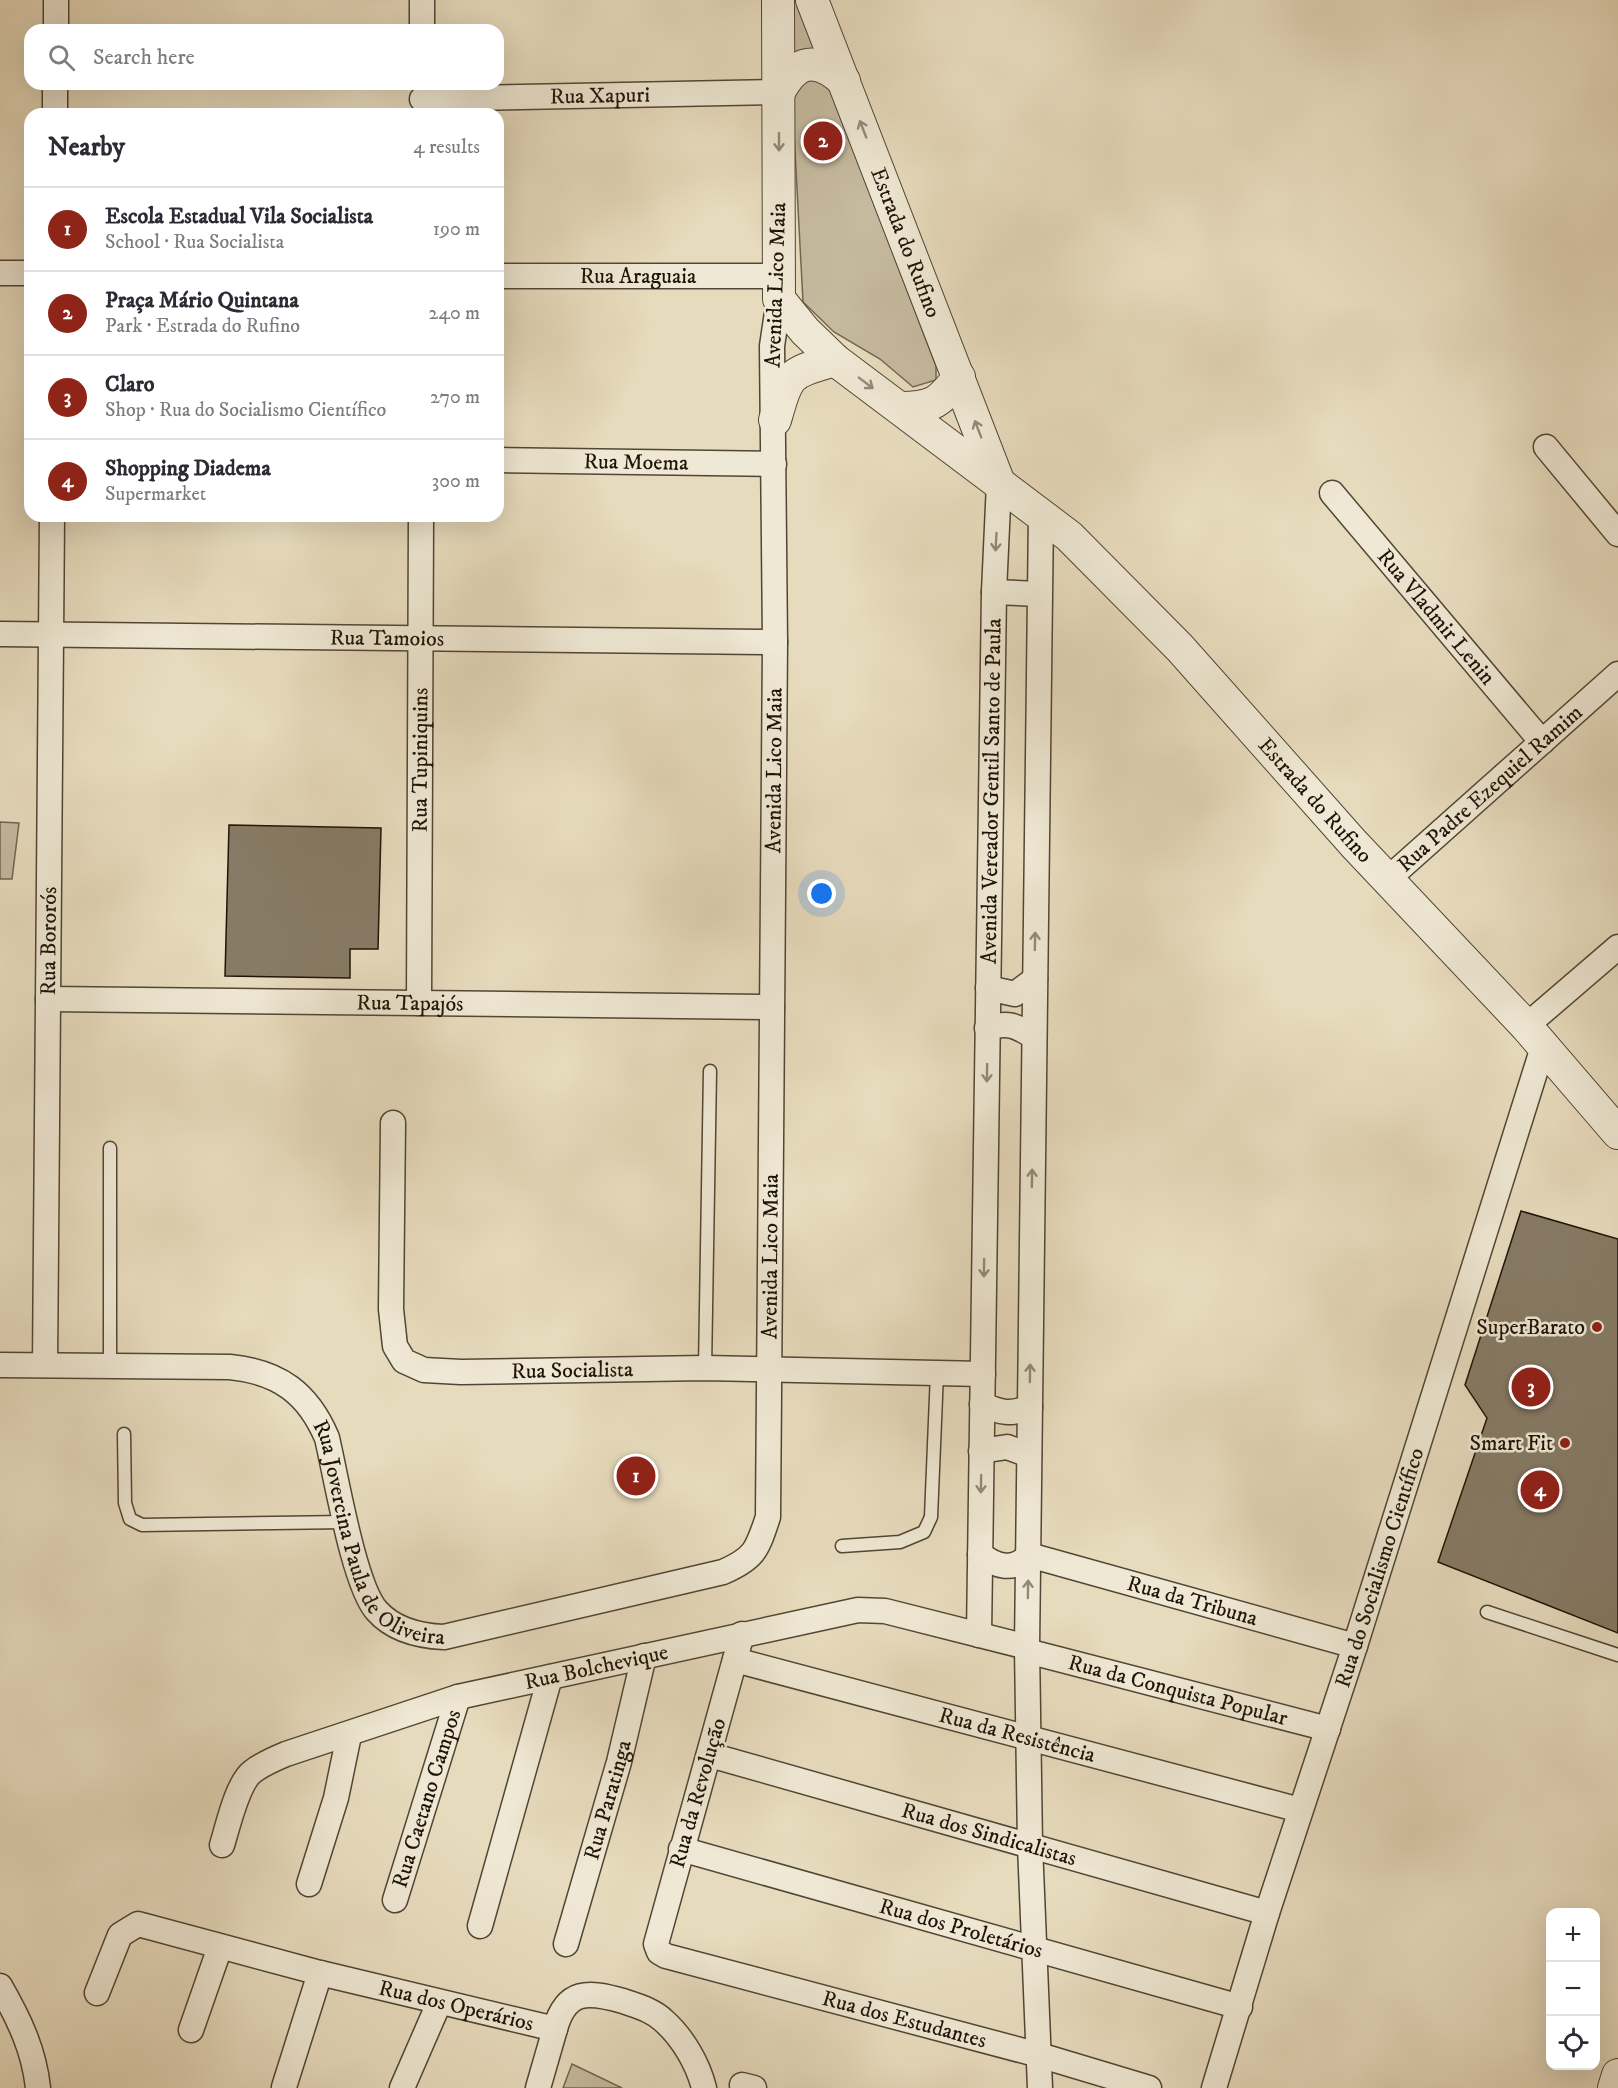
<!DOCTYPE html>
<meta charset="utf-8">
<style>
body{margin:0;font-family:"IM FELL DW Pica",serif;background:#f7f7f7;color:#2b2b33}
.controls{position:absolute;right:18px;bottom:18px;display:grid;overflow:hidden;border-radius:12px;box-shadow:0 6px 24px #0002}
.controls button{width:54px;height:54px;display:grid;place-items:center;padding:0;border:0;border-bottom:2px solid #e1e1e2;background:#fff;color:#2b2b33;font:30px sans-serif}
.you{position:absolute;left:822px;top:894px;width:21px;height:21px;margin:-15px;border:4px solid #fff;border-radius:50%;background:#1a73e8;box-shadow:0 0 0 9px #1a73e833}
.badge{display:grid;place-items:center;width:39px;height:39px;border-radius:50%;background:#8f2418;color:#fff;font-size:20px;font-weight:700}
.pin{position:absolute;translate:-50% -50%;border:3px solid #fff;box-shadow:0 2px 6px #0006}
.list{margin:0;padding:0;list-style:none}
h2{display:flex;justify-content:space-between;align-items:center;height:78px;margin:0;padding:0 24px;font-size:26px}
h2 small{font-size:20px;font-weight:400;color:#7c7c81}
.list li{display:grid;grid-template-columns:39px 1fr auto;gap:18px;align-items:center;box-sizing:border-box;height:84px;padding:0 24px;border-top:2px solid #e1e1e2}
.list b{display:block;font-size:22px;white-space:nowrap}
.list p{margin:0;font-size:20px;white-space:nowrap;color:#7c7c81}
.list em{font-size:20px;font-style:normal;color:#7c7c81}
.icon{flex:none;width:33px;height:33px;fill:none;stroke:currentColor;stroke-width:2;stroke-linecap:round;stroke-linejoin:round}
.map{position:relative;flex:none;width:1618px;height:2088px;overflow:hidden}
.search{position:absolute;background:#fff;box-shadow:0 6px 24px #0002;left:24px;top:24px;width:480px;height:66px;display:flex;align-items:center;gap:15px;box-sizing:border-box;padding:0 21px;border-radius:18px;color:#7c7c81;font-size:22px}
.panel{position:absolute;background:#fff;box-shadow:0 6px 24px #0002;left:24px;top:108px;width:480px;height:414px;border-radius:18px}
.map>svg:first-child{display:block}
.green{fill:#c5b99e;stroke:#726653;stroke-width:1.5}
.building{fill:#877b66;stroke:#1f1408;stroke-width:1.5}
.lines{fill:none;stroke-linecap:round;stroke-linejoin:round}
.service-casing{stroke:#514635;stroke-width:15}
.minor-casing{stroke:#514635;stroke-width:27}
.tertiary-casing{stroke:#514635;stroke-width:34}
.service{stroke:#efe8d4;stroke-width:12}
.minor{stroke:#efe8d4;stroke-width:24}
.tertiary{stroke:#efe8d4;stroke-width:32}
.oneway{stroke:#918978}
.poi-dot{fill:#8f2418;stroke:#efe8d4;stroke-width:2}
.labels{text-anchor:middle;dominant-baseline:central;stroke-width:5;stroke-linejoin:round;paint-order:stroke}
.street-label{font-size:22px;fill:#1f1408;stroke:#efe8d4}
.poi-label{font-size:22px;fill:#1f1408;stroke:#efe8d4;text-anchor:end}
</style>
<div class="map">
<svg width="1618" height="2088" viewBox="0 0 1618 2088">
<rect width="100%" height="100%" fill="#e7dbbd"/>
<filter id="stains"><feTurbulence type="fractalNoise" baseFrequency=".00333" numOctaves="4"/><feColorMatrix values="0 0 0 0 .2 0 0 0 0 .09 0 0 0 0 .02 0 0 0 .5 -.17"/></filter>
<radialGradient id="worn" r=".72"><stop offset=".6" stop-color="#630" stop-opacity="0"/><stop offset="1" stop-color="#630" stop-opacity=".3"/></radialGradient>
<path class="green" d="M787,0H796L936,366V380L913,387L880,359L834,332L803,302Z
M0,822L19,823L12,879H0Z
M572,2064L622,2088H563Z"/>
<path class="building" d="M229,825L381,828L378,949H350V978L225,976Z
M1521,1211L1618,1239V1633L1438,1562L1487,1418L1465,1385Z"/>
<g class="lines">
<defs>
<path id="service" d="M110,1148V1366
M705,1368L710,1071
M124,1434L125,1503L130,1519L142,1525L347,1522
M842,1546L900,1542L924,1532L931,1517L937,1373
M1487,1612L1618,1655"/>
<g id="minor">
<path d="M56,30V0"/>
<path d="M422,30V0"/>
<path id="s1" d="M422,99L779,92"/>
<path d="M55,114V84"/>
<path d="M0,273H30"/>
<path id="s2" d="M498,276H778"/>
<path d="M1546,447L1618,534"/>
<path id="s3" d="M498,460L774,464"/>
<path id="s4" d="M1332,493L1542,742"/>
<path d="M994,592L1039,594"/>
<path id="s5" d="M0,634L775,642"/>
<path id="s6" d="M1389,878L1618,674"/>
<path d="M988,988L1015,994L1035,979"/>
<path id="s7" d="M48,999L772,1007"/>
<path id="s8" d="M419,1003L421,516"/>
<path d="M1526,1026L1618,947"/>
<path d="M987,1028C1008,1022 1016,1025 1034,1037"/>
<path id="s9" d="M393,1123L391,1309L395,1346L404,1361L424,1370L461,1372L705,1368L983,1374"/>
<path id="s10" d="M0,1365L230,1367C279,1372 308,1393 327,1438C336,1476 354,1586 377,1611C394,1630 420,1636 444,1637L723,1572C755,1558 757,1550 768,1517L775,642L772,346L779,299"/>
<path id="s11" d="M45,1365L52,516"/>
<path d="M982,1404C1000,1413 1011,1415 1030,1407"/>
<path d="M981,1451L1007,1447L1029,1455"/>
<path id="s12" d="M980,1554C996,1567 1014,1572 1029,1555L1355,1646"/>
<path id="s13" d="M742,1634L656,1944L659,1952L666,1956L1039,2055L1149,2088"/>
<path id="s14" d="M979,1635L994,592L999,483"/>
<path id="s15" d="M1027,1651L1328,1729"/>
<path id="s16" d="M735,1660L1300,1810"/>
<path id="s17" d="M710,1755L1267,1913"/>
<path id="s18" d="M222,1845C228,1826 237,1784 252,1772C262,1764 274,1759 286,1754L458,1697L858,1610L885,1611L1027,1647"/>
<path id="s19" d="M681,1849L1240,2007"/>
<path d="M309,1884L336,1798L349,1735"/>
<path id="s20" d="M395,1900L458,1697"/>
<path d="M480,1926L550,1677"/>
<path id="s21" d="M566,1944L619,1762L644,1656"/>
<path d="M0,1986C19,2019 34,2050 38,2088"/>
<path id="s22" d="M97,1993L120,1935L138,1924L320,1973L555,2029C566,1989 588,1991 623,2001C637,2006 653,2010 664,2021C683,2038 698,2064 704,2088"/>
<path d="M191,2030L220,1947"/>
<path d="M742,2085L754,2088"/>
<path d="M284,2087L320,1973"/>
<path d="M402,2088L439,2003"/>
<path d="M538,2088L555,2029"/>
<path d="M1040,2088L1030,1845L1027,1647L1041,514"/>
<path id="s23" d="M1214,2088L1267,1913L1355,1646L1543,1047"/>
</g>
<g id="tertiary">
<path id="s24" d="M778,0L779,299L805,331L835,360L1069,536L1180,648L1354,844L1526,1026L1618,1133"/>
<path id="s25" d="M812,0L999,483"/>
<path d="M779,92C797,58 817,57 844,81"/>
<path d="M900,408C933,408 940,402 959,377"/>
<path d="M775,420C789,372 788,374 835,360"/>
<path d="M1614,2088L1618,2075"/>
</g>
</defs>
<use href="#service" class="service-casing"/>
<use href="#minor" class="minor-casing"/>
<use href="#tertiary" class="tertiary-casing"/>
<use href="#service" class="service"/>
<use href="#minor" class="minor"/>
<use href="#tertiary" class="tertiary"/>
</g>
<defs><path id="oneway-shaft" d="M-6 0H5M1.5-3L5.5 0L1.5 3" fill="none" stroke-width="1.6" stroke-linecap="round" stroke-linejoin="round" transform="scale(1.5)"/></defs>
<g class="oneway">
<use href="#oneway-shaft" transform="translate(863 129) rotate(-111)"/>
<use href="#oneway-shaft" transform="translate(779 142) rotate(90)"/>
<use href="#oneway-shaft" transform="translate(866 383) rotate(37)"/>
<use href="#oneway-shaft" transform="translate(978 429) rotate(-111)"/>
<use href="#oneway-shaft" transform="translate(996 542) rotate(93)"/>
<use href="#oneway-shaft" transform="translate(1035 941) rotate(-89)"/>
<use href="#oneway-shaft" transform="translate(987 1073) rotate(91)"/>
<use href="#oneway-shaft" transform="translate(1032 1178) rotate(-89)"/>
<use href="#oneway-shaft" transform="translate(984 1268) rotate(91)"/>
<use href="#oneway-shaft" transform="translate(1030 1373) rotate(-89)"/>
<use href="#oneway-shaft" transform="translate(981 1484) rotate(91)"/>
<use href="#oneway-shaft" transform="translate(1028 1589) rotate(-89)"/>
</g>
<g class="poi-dot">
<circle cx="1597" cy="1327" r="6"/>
<circle cx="1565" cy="1443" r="6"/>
</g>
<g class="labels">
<g class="street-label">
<text stroke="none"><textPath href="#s1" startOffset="178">Rua Xapuri</textPath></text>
<text stroke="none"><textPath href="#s25" startOffset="260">Estrada do Rufino</textPath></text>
<text stroke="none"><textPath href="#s2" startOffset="140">Rua Araguaia</textPath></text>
<text transform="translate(776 285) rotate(-88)">Avenida Lico Maia</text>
<text stroke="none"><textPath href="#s3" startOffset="138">Rua Moema</textPath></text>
<text stroke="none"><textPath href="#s4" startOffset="162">Rua Vladmir Lenin</textPath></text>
<text stroke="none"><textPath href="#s5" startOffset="387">Rua Tamoios</textPath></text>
<text stroke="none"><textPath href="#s8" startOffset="243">Rua Tupiniquins</textPath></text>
<text stroke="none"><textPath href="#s10" startOffset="1720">Avenida Lico Maia</textPath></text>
<text stroke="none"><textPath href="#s6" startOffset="135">Rua Padre Ezequiel Ramim</textPath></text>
<text stroke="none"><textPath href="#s14" startOffset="844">Avenida Vereador Gentil Santo de Paula</textPath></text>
<text stroke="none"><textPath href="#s24" startOffset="1036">Estrada do Rufino</textPath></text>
<text stroke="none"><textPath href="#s11" startOffset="424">Rua Bororós</textPath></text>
<text stroke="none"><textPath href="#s7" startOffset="362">Rua Tapajós</textPath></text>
<text stroke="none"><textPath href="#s10" startOffset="1234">Avenida Lico Maia</textPath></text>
<text stroke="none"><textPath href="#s9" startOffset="411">Rua Socialista</textPath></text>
<text stroke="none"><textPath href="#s10" startOffset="476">Rua Jovercina Paula de Oliveira</textPath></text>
<text stroke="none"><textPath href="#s23" startOffset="546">Rua do Socialismo Científico</textPath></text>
<text stroke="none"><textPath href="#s12" startOffset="225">Rua da Tribuna</textPath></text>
<text stroke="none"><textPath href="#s18" startOffset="441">Rua Bolchevique</textPath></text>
<text stroke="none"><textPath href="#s15" startOffset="156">Rua da Conquista Popular</textPath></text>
<text stroke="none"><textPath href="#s16" startOffset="292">Rua da Resistência</textPath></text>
<text transform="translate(698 1793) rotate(-74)">Rua da Revolução</text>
<text stroke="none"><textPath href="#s20" startOffset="106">Rua Caetano Campos</textPath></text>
<text stroke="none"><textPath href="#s21" startOffset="150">Rua Paratinga</textPath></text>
<text stroke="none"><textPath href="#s17" startOffset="290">Rua dos Sindicalistas</textPath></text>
<text stroke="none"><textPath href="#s19" startOffset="291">Rua dos Proletários</textPath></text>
<text stroke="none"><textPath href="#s22" startOffset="412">Rua dos Operários</textPath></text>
<text stroke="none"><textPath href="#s13" startOffset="585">Rua dos Estudantes</textPath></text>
</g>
<g class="poi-label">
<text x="1585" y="1327">SuperBarato</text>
<text x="1553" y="1443">Smart Fit</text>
</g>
</g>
<rect width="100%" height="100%" filter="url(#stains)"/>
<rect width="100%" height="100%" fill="url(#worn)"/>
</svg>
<div class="controls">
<button>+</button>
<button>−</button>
<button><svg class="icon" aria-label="locate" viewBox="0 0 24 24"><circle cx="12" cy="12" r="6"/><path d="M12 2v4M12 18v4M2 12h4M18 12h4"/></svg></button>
</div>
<div class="you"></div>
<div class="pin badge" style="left:636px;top:1476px">1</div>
<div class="pin badge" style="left:823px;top:141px">2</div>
<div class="pin badge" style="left:1531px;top:1387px">3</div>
<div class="pin badge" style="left:1540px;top:1490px">4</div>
<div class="search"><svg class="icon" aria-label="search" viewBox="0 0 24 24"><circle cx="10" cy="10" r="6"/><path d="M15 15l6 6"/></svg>Search here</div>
<section class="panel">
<h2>Nearby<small>4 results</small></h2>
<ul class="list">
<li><span class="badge">1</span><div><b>Escola Estadual Vila Socialista</b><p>School · Rua Socialista</p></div><em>190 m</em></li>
<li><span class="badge">2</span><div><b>Praça Mário Quintana</b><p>Park · Estrada do Rufino</p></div><em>240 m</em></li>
<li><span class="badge">3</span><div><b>Claro</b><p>Shop · Rua do Socialismo Científico</p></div><em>270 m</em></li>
<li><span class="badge">4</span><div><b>Shopping Diadema</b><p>Supermarket</p></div><em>300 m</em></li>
</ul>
</section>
</div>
